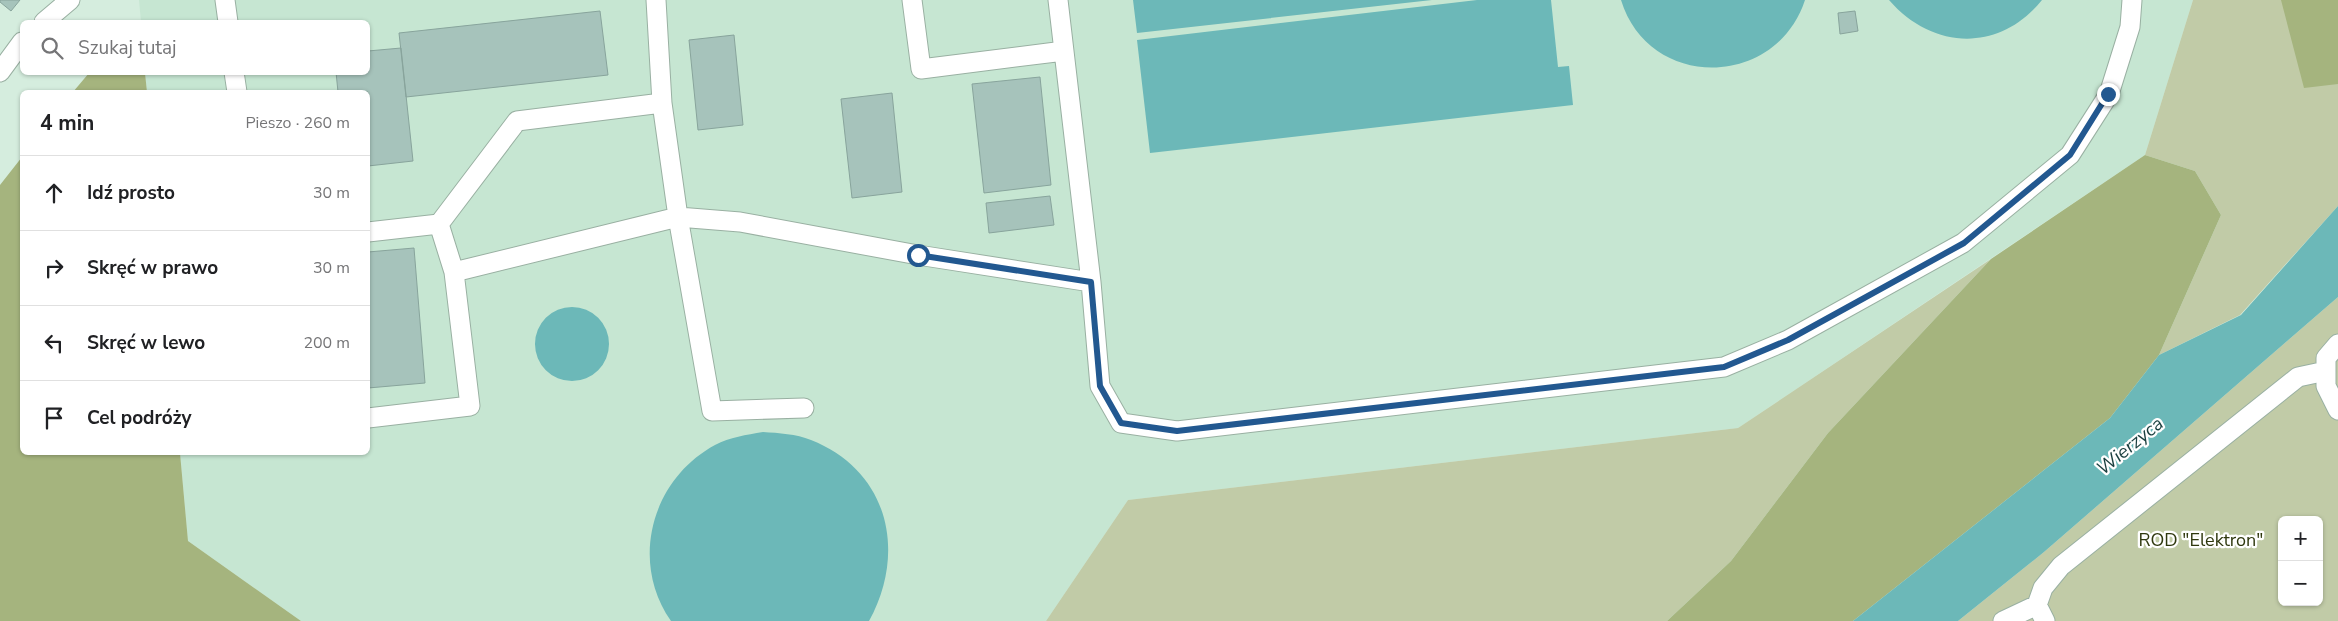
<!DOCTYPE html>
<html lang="pl">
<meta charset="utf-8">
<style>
body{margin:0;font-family:"Nunito Sans",sans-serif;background:#f2f2f2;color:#202124}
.controls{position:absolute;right:15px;bottom:15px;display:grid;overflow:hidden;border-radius:8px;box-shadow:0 1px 4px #0004}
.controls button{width:45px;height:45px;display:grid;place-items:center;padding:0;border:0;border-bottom:1px solid #e0e0e0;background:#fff;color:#202124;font:25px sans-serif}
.stop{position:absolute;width:15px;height:15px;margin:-11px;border:4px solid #225890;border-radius:50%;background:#fff}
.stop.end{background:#225890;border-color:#fff;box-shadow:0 1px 5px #0008}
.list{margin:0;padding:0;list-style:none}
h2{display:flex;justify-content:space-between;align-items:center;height:65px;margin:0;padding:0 20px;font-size:21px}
h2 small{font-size:16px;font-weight:400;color:#757577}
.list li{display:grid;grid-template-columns:32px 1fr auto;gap:15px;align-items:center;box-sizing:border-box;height:75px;padding:0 20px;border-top:1px solid #e0e0e0}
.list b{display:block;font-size:19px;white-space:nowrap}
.list em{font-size:16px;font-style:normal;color:#757577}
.icon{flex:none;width:28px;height:28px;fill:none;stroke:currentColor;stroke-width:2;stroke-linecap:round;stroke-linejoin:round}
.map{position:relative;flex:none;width:2338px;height:621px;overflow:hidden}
.search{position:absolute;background:#fff;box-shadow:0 1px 4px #0004;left:20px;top:20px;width:350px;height:55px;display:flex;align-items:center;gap:12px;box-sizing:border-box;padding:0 18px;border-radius:8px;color:#757577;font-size:19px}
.panel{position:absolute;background:#fff;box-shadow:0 1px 4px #0004;left:20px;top:90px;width:350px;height:365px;border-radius:8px}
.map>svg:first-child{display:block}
.built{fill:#c6e6d2}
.green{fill:#c1cba7;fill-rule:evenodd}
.forest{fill:#a5b47e}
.water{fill:#6cb8b8}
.building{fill:#a6c3bb;stroke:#88a49c}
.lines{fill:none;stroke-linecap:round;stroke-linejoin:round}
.lane-casing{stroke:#99b0a2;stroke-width:21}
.lane{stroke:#fff;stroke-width:19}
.route{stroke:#225890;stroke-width:6}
.labels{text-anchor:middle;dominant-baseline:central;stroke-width:4.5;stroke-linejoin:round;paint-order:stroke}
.park-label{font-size:18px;fill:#2f380e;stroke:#fff}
.water-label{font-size:19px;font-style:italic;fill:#1a3f3f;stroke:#fff}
</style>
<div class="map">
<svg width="2338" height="621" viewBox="0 0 2338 621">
<rect width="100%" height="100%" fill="#d5edde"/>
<path class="built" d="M139,0H2193L2145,155L1738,428L1128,500L1046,621H301L188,541L180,453L368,452V92H147L145,73L368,72V22H141Z"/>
<path class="green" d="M2193,0H2338V206L2240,315L2159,355L2221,215L2195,171L2145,155Z
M1991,259L1828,433L1731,561L1667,621H1046L1128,500L1738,428Z
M2338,297V621H1958L2044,552ZM2282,520H2319V602H2282Z"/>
<path class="forest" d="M2281,0H2338V84L2304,88Z
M89,73H145L147,92H73Z
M2145,155L2195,171L2221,215L2159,355L2110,418L1853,621H1667L1731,561L1828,433L1991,259Z
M22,157V452L180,453L188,541L301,621H0V185Z"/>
<path class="water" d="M1133,0H1432L1137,33Z
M1477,0H1551L1558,67L1569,66L1573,105L1150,153L1137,40Z
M1621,0H1805C1776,89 1649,91 1621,0Z
M1889,0H2042C2000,53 1932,50 1889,0Z
M2338,206V297L2044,552L1958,621H1853L2110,418L2159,355L2241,315Z
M535 344a37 37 0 1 1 74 0a37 37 0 1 1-74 0Z
M763,432C779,433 796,434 811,440C889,471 907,552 869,621H671C629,561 652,479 715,445C730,437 746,435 763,432Z"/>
<path class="building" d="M0,0H20L11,11L0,2Z
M600,11L608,75L406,97L399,33Z
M1855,11L1858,31L1840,34L1838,13Z
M734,35L743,125L698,130L689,40Z
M401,48L413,161L368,166V92H338L336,72H368V51Z
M1040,77L1051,185L984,193L972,84Z
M892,93L902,192L852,198L841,99Z
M1050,196L1054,225L989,233L986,203Z
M414,248L425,383L368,388V252Z"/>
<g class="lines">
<defs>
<path id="lane" d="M225,0L228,22
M912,0L921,69L1064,51
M1058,0L1091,282L1100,386L1121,423L1177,431L1724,367L1788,340L1963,243L2070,155L2109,94L2130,27L2132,0
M44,22L70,0
M0,72L22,42
M234,72L237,92
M368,232L439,224L517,121L662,103L656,0
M454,272L678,217L662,103
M2338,344L2326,358V386L2338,410
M804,408L712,411L678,217L740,222L918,255L1091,282
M368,418L470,406L454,272L439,224
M2003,621L2037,605
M2045,621L2037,605L2043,588L2061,566L2298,377L2326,371"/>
</defs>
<use href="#lane" class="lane-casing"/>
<use href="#lane" class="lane"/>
</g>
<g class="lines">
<path class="route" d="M918,255L1091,282L1100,386L1121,423L1177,431L1724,367L1788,340L1964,243L2070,155L2108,94"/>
</g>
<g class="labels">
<g class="park-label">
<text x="2201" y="540">ROD "Elektron"</text>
</g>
<g class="water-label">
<text transform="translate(2130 446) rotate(-39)">Wierzyca</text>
</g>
</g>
</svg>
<div class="controls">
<button>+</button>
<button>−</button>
</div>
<div class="stop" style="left:918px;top:255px"></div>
<div class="stop end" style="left:2108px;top:94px"></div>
<div class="search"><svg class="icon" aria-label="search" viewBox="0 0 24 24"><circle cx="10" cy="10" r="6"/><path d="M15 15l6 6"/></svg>Szukaj tutaj</div>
<section class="panel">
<h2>4 min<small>Pieszo · 260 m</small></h2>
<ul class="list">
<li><svg class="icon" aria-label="ahead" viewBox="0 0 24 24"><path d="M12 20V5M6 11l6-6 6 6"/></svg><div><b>Idź prosto</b></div><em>30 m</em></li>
<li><svg class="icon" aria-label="right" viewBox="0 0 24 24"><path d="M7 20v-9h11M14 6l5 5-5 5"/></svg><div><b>Skręć w prawo</b></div><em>30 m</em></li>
<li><svg class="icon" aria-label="left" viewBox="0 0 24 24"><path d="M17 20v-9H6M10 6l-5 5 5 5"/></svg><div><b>Skręć w lewo</b></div><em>200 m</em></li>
<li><svg class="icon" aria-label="arrive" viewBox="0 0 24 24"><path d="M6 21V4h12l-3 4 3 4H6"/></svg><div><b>Cel podróży</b></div></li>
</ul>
</section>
</div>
